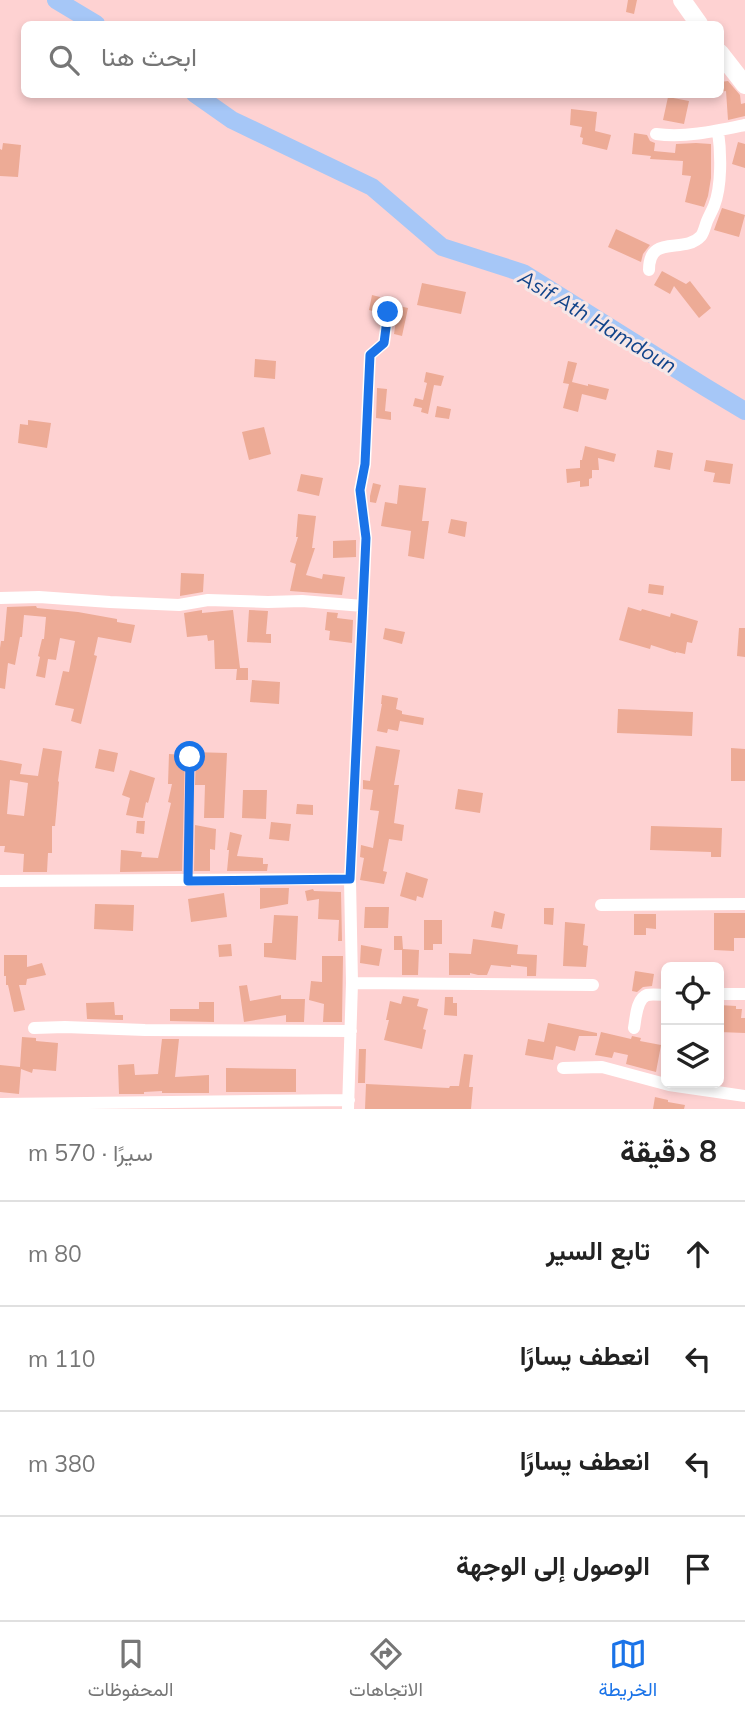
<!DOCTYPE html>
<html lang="ar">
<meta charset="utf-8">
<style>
body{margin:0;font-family:Mulish,Vazirmatn,sans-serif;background:#f2f2f2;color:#222;direction:rtl}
.controls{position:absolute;right:21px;bottom:21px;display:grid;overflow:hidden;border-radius:10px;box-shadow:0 4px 10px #0003}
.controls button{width:63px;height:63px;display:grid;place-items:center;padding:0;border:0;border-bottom:2px solid #e0e0e0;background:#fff;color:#222;font:35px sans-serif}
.stop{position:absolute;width:21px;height:21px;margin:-16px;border:5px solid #1a73e8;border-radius:50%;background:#fff}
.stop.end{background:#1a73e8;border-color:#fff;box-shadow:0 2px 7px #0008}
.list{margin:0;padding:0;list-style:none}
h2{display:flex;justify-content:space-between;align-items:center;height:91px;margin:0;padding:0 28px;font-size:30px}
h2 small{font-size:23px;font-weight:400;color:#767676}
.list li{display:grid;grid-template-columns:46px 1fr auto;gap:21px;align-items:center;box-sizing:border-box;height:105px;padding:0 28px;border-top:2px solid #e0e0e0}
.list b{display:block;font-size:26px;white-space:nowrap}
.list em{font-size:23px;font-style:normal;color:#767676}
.icon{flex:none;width:38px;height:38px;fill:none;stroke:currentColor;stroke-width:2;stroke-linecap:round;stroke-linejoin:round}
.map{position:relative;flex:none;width:745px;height:1109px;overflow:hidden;direction:ltr}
.search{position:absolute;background:#fff;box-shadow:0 4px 10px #0003;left:21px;right:21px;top:21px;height:77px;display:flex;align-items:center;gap:18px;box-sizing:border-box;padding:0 24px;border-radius:10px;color:#767676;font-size:26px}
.sheet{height:511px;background:#fff}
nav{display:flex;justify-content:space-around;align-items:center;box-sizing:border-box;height:98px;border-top:2px solid #e0e0e0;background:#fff;font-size:19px;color:#767676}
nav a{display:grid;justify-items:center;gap:4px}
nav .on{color:#1a73e8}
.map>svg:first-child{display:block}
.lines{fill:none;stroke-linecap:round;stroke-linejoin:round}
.river{stroke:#a6c7f7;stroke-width:18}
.building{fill:#edab96;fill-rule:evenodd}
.lane{stroke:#fff;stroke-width:6}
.street{stroke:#fff;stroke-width:12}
.secondary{stroke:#fff;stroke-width:18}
.route{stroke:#1a73e8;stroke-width:9}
.labels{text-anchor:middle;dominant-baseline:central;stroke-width:6;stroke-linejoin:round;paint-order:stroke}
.water-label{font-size:21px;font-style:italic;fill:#12448a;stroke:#f7e7e7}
</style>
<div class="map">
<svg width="745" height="1109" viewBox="0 0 745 1109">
<rect width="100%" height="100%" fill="#fed2d2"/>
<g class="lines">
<path class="river" d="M56,0L96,24
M195,94L232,120L372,187L442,247L523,273L705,387L745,411"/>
</g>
<path class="building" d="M628,0H637L634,14L626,12Z
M728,81L740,95L741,104L745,103V116L728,120L726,91L720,92V82Z
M668,97L689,101L684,124L663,120Z
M571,109L597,112L595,131L611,135L607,150L582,144L583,138L580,137L582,127L570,125Z
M634,133L647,135L650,141L655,143L654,151L675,153L676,144L696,143L711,144V178L708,196L704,207L685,202L691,176L682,175L683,161L650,159L651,156L632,154Z
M738,142L745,144V168L732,164Z
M3,143L21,145L18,177L0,176V149L2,150Z
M722,208L745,215L739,237L714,230Z
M616,229L650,245L643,254L641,262L608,247Z
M662,271L686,284L690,281L711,308L699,318L674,286L670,294L654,285Z
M422,283L466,292L461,314L417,305Z
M372,295L380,297L376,312L369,310Z
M395,305L408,308L402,336L394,334L397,313Z
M255,359L276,361L275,379L254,377Z
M568,361L577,363L572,382L588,386V384L609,389L606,400L582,394L578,412L563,408L569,384L563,383Z
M426,372L444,376L441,386L434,385L428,414L421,412L422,408L413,406L415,398L423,400L427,383L424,382Z
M377,388L387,389L385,411L391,412V420L376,418Z
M437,406L451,409L449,419L435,417Z
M28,420L51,423L47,448L18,443L20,424L28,425Z
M264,427L271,454L249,460L242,432Z
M585,446L616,454L614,462L598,458L599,470H592V478L589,479V486L580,487V481L567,483L566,469L580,468V460H582Z
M657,450L673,453L670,470L654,467Z
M706,460L733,464L730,484L713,482L715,473L704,471Z
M301,474L323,478L319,496L297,491Z
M373,483L381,485L376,503L370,502V496Z
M399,485L426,488L422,521H429L424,559L408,556L411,531L381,526L385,502L397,504Z
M298,514L316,516L312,548H315L306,575L322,579L323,574L345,577L342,595L290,591L296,564L290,562L298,537H296Z
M451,519L467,522L465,537L448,533Z
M356,540V557L333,558V541Z
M181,573L204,574L203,592L180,596Z
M649,584L664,586L663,595L648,593Z
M36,606L37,608L78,612L117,619V622L135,625L131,643L98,637L94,655L97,656L81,724L71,721L74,709L55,705L63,671L69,672L75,641L60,638L56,660L48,659L45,678L36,676L40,657L38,656L42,639H44L46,617L24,615L22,637H20L15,665L8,663L5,689L0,688V648L1,641H4L7,607Z
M628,607L641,611L642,609L670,617L671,613L698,621L692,643L687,642L685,654L676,652V653L651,645L650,649L619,640Z
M202,610V613L233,610L240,668H248V680H236L237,669H215L214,640L208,641L207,635L187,637L184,613Z
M249,610L268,611L266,634H271V643L247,642Z
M327,612L338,613L337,618L353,620L352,643L329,640L330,631L325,630Z
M385,628L405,632L402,644L383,639Z
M739,628H745V657L737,656Z
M252,680L280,682L279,704L250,702Z
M382,695L398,698L396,709L402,711V714L424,718L423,725L400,721L398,731L388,729L387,733L377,731L382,704H381Z
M618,709L693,712L692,736L617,733Z
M376,746L400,750L394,785H399L394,823L404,825L402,841L389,839L383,871L387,872L384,884L360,880L364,858L360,857L361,845L373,848L379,811L370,810L373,790L363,789V780L370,781Z
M43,748L62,751L58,781L59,782L55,826H52V853H48L47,872H23L24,854L4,852L5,846H0V760L22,764L20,774L38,776ZM10,780L28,783L24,816L7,814Z
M731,748L745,749V781H731Z
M99,749L118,753L114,772L95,768Z
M192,752L227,753L224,818H204L205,785H195L196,757Z
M169,754L185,755L182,871L120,872L121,850L142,852L141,857L158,858L171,803L168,802L172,784H168Z
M130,770L155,778L148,803L146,802L143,818L126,815L130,798L122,795Z
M458,789L483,793L480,813L455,809Z
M243,790H267L266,819L242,818Z
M297,804L313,805V815L296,814Z
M137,821H145L144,834L136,833Z
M271,822L291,824L289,841L269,839Z
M195,825L216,829L215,850L210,849V871H194Z
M651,826L722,828L721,857H711V852L650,850Z
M230,832L242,835L237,856L263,858V864H268L267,871H227L229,850H227Z
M406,872L428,879L423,898L417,896L416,901L400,896Z
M260,888H289L288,904L260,909Z
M313,889L314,891L341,892L342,941H338L339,920L318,919L319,899L307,901L305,891Z
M224,893L227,917L191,922L188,899Z
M95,904L134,905L133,931L94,929Z
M365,907H389L388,928H364Z
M544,908H554L553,925L544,924Z
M494,911L505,914L502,929L491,927Z
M714,913H745V938H734V951L714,950Z
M634,914H656V929L646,928V935H634Z
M274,915L298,916L296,960L264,957V943H272Z
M424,920H442V944H433V950H424Z
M565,922L585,924L583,945L588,946L586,967L563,966Z
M394,936H402L403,949L419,950L418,975H402V950H394Z
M473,939L518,945L517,954L537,955L536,976H527V967L511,965V967L491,965L487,975H478L470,973V975H449V953L471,954Z
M231,944L232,956L219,957L218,945Z
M361,945L382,949L379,966L360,963Z
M4,955H27V967L42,963L46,975L27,979L26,985H19L25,1010L14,1012L8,985H6V976H4Z
M322,956H343L342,1022H323L324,1004L309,1000L311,981L322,982Z
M635,971L654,974L652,986L643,987L637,992L632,991Z
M247,985L250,1001L281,995V999H305L304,1022H286V1015L244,1022L239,986Z
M403,996L419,999L417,1006L428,1009L423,1029L426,1030L422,1049L384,1040L389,1020H386L390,1001L401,1004Z
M445,997H453V1003H457V1016L444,1015Z
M114,1002L115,1015H123V1020L87,1019L86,1003Z
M199,1002H214V1022L170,1021V1009H199Z
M719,1005L736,1006V1009H742L741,1018H745V1033L719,1032Z
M548,1023L597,1033V1036H579L575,1051L556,1046L553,1060L525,1055L528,1039L544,1042Z
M601,1032L631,1039L632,1036L641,1038L640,1041L661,1045L656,1072L626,1064L628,1055L614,1052L612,1058L595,1055Z
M22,1037L36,1038V1041L58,1043L56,1071L33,1069L32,1073L21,1069L19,1094L0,1092V1065L20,1067Z
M162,1039H179L175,1077L209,1075V1093H162V1091L144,1092V1094H119L118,1065L134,1064L135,1075L158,1074Z
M359,1049H366L365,1083H358Z
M464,1054L473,1055L469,1087H473L471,1109H365L366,1084L449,1088L450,1086H459Z
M226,1068L296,1069V1092H226Z
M655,1097L668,1100V1102L685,1105L684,1109H653Z"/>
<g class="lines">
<path class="lane" d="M188,881L190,757"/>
<path class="street" d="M656,134C685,138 716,131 745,125
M649,270C649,233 684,255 701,236C704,232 705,226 707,221C709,216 712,211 714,206C722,186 721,152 718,131
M0,598L39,597L110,602L179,605L208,600L268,602L302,601L363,606
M0,881L350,879
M601,905L745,904
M352,983L593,985
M719,994H745
M34,1028L65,1027L145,1030L351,1031
M634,1028C636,1018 636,999 647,995C652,994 661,995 666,995
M563,1068L602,1067L669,1085L745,1096
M0,1104L349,1100
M348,1109L352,983L350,879L366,538L360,490L365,464L370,355L384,343L388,312"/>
<path class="secondary" d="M682,0L699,24
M720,53L745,85"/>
</g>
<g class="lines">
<path class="route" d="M190,757L188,881L350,879L366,538L360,490L365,464L370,355L384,343L388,312"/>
</g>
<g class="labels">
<g class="water-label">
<text transform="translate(598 321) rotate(31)">Asif Ath Hamdoun</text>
</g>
</g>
</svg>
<div class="controls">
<button><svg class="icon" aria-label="locate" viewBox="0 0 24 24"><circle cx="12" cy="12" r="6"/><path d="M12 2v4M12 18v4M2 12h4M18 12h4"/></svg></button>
<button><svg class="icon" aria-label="layers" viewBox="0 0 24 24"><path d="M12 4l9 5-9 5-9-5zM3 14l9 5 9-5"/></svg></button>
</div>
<div class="stop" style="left:190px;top:757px"></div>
<div class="stop end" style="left:388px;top:312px"></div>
<div class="search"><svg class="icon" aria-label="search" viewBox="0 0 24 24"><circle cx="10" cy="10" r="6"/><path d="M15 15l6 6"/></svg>ابحث هنا</div>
</div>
<section class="sheet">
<h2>8 دقيقة<small>سيرًا · 570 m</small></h2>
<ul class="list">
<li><svg class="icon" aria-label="ahead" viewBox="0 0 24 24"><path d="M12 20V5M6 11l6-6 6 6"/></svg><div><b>تابع السير</b></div><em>80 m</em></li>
<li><svg class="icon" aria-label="left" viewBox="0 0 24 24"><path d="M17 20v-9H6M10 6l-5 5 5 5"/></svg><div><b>انعطف يسارًا</b></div><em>110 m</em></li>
<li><svg class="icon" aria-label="left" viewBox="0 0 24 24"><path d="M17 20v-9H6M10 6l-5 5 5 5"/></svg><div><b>انعطف يسارًا</b></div><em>380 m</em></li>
<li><svg class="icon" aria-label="arrive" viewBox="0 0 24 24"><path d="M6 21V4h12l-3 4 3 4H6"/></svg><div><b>الوصول إلى الوجهة</b></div></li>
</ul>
</section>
<nav>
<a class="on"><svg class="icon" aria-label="map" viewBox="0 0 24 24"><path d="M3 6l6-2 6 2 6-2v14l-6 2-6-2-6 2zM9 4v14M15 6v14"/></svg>الخريطة</a>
<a><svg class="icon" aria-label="directions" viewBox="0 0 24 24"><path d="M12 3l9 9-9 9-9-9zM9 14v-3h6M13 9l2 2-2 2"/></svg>الاتجاهات</a>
<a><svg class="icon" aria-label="saved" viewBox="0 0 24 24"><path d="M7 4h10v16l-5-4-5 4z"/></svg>المحفوظات</a>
</nav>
